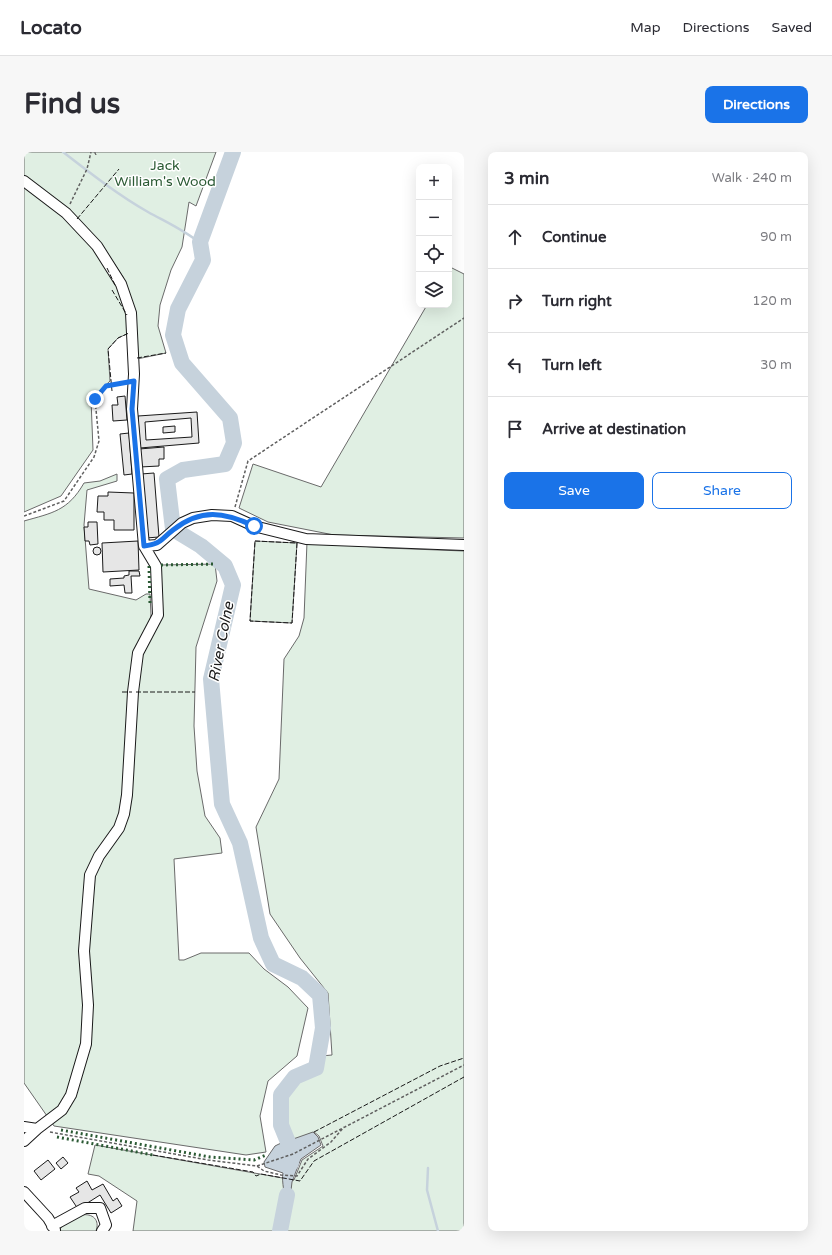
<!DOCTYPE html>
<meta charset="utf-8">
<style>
body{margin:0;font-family:"Varela Round",sans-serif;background:#f7f7f7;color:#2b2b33}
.controls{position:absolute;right:12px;top:12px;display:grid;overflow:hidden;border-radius:8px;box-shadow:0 4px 16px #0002}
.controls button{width:36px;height:36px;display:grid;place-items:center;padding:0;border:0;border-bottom:1px solid #e1e1e2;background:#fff;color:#2b2b33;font:20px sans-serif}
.stop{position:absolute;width:12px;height:12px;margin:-9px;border:3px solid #1a73e8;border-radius:50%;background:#fff}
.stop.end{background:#1a73e8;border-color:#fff;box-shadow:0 1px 4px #0008}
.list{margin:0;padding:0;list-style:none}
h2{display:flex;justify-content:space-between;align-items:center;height:52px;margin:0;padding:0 16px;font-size:17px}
h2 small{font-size:13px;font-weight:400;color:#7c7c81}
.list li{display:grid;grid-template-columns:26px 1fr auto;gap:12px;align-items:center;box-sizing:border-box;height:64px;padding:0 16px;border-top:1px solid #e1e1e2}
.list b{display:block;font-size:15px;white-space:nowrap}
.list em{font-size:13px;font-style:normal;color:#7c7c81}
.actions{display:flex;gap:8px;padding:12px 16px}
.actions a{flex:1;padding:9px 0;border:1px solid #1a73e8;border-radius:8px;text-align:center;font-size:14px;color:#1a73e8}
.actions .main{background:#1a73e8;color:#fff}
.icon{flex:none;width:22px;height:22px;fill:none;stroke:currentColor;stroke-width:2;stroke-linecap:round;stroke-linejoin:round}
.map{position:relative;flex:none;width:440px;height:1079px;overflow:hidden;border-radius:8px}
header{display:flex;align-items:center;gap:24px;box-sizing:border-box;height:56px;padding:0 20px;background:#fff;border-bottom:1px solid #e1e1e2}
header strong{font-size:19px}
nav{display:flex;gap:22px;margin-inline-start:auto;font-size:14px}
.intro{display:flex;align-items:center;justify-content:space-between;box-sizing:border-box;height:96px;padding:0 24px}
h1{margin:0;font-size:28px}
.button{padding:10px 18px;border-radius:8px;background:#1a73e8;color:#fff;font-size:14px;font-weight:700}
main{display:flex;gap:24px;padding:0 24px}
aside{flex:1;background:#fff;border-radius:8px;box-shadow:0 4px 16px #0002}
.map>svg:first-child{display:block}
.green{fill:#e0efe3;stroke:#6a6a6a}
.water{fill:#c6d2dc;stroke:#6a6a6a}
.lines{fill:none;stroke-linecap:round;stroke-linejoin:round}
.stream{stroke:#c6d2dc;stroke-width:2.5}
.river{stroke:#c6d2dc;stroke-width:16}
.building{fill:#e6e6e6;stroke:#1a1a1a;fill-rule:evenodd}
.minor-casing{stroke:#1a1a1a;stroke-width:12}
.path{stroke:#5f5f5f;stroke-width:1.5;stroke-dasharray:3 2;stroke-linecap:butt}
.minor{stroke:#fff;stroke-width:10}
.hedge{stroke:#2b5a34;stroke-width:3;stroke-dasharray:2 3;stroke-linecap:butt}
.fence{stroke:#1a1a1a;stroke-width:1;stroke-dasharray:5 2;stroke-linecap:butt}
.route{stroke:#1a73e8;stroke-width:5}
.labels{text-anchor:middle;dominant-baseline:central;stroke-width:3;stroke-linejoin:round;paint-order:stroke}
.park-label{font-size:14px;fill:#2b5a34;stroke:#fff}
.water-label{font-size:15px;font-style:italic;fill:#1a1a1a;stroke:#fff}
</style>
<header>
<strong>Locato</strong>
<nav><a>Map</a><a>Directions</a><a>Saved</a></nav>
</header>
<div class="intro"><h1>Find us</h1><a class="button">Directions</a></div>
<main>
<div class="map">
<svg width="440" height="1079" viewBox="0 0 440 1079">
<rect width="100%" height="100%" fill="#fff"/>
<path class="green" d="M0,0H70L72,3L71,0H192L172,54L165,50L158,95L147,118L136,153L134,174L142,201L113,207L107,150L99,125L86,105L0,25Z
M0,33L55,77L92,130L102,161L105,181L94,186L84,197L86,229L67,247L69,298L37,344L0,360Z
M426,115L440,122V386L310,383L244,370L215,356L229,312L297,335L403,153H425Z
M93,322V329L63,338L60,373L65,437L112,448L122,442H126L127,463L125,474L137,453V413L191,412L193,429L172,495L170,574L173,619L181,664L196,686L198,701L150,707L155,808H160L177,801H225L240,817L264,835L284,856L273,904L244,929L236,964L242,1000L222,1003L30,974L0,931V369C28,361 44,359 60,331L76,329Z
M231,389L273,391L268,471L226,469Z
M283,390L362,396L440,399V1079H109L113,1049L75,1024L64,1022L71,993L270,1028L278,1008L299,994L295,984L290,980L268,989L261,974L260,943L273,928L293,920L297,904L308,903L304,841L276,806L246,762L232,675L255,627L260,507L275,484L280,466Z
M57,1063C69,1061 76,1068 72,1079H35L38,1074Z"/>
<path class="water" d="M289,980L294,985L297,993L277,1007L274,1014L268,1030L264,1064L256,1065C253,1058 258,1057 260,1050C262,1045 257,1029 259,1021L241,1015L240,1010L251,994L255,992Z"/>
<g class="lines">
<path class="stream" d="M39,0C66,21 94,43 124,60C142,70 160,78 176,91
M404,1016L403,1038L414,1079"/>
<path class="river" d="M209,0L176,90L179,108L154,157L149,183L158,211L206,266L210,291L201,312L159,318L143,327L149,377L177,394L201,414L209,433L187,527L198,652L216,691L237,786L249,812L278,826L296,843L299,876L292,916L271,925L257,943V973L268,1000L267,1011
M256,1079L263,1043"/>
</g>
<path class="building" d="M101,244L103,268L89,269L88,253H94L93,245Z
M173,260L175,291L116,296L114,264ZM167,266L168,285L122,288L121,270Z
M151,274V280L139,281V275Z
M105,281L108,322L100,323L96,282Z
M140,295V307H135V314L116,315L115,297Z
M130,321L135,385L122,386L117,322Z
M84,340L110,341V378H90V368H80V360H73L74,344H84Z
M64,370H73L74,392L66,393L65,389H61L60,375H64Z
M114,389L115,418L79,420L78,391Z
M69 399a4 4 0 1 1 8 0a4 4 0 1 1-8 0Z
M105,419H115L116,424H107L108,441H101L100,433L86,434V427L100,426V424L105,423Z
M39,1005L44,1011L37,1017L32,1011Z
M24,1008L31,1017L17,1028L10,1019Z
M63,1029L68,1038L79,1032L89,1049L93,1046L98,1054L87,1061L76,1043L54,1057L46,1045L55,1040L52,1036Z"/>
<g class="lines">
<defs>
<path id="minor" d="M0,29L42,61L73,94L97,132L107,161L110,222L108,257L120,394L132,414L134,463L114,501L109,540L103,643L100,662L95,676L75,704L66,723L60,799L64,853L62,892L47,943L38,958L13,977L0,989
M120,394L133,393L158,371L169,366L188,363L208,364L230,374L282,387L440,393
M0,975L13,977
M0,1040L24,1066L31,1078
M28,1074L61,1056H76L82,1073L78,1079"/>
</defs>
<use href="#minor" class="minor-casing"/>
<path class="path" d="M46,52L63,17L67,0
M211,355L224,309L440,166
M0,364L40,349L70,305L75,289L71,247L82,234L100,230
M26,980L184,1008L233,1014L240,1019L257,1023L273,1024L284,1007L307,990L320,975
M233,1014L269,1002L440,913"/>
<use href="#minor" class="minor"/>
<path class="hedge" d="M137,413L191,412
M125,414L126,452
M37,978L186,1005L230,1008L242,1003
M33,985L129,1003"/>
<path class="fence" d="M53,67L95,17
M83,116L92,135
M88,138L103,163
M113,206L142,201
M88,239L84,197L94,186L105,181
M231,389L273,391L268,471L226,469Z
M98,540H108
M112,540H171
M290,980L416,914L440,906
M129,1003L229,1020L232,1024L237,1022L276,1029L290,1009L440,925"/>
</g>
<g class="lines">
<path class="route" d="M71,247L82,234L110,229L108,257L120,394C137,392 136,388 149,378C177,356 200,360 230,374"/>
</g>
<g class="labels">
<g class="park-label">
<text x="141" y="13">Jack<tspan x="141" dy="16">William's Wood</tspan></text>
</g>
<g class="water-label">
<text transform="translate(197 490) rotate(-79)">River Colne</text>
</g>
</g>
</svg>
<div class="controls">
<button>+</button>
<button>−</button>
<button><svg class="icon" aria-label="locate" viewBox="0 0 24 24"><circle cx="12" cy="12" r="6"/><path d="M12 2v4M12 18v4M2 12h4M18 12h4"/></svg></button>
<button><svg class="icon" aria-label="layers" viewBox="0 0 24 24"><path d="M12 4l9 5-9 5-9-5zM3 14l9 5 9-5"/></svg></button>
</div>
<div class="stop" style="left:230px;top:374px"></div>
<div class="stop end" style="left:71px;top:247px"></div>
</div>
<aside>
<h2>3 min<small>Walk · 240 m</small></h2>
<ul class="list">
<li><svg class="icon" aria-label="ahead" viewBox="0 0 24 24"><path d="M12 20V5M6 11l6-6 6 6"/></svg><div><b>Continue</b></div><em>90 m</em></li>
<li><svg class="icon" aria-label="right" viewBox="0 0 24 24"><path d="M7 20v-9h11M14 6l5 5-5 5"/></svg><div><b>Turn right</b></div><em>120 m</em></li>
<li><svg class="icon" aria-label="left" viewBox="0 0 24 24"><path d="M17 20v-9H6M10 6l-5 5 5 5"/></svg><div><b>Turn left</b></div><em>30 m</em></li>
<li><svg class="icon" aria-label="arrive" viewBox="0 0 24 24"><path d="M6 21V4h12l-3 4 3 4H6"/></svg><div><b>Arrive at destination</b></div></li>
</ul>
<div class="actions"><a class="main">Save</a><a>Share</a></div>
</aside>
</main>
